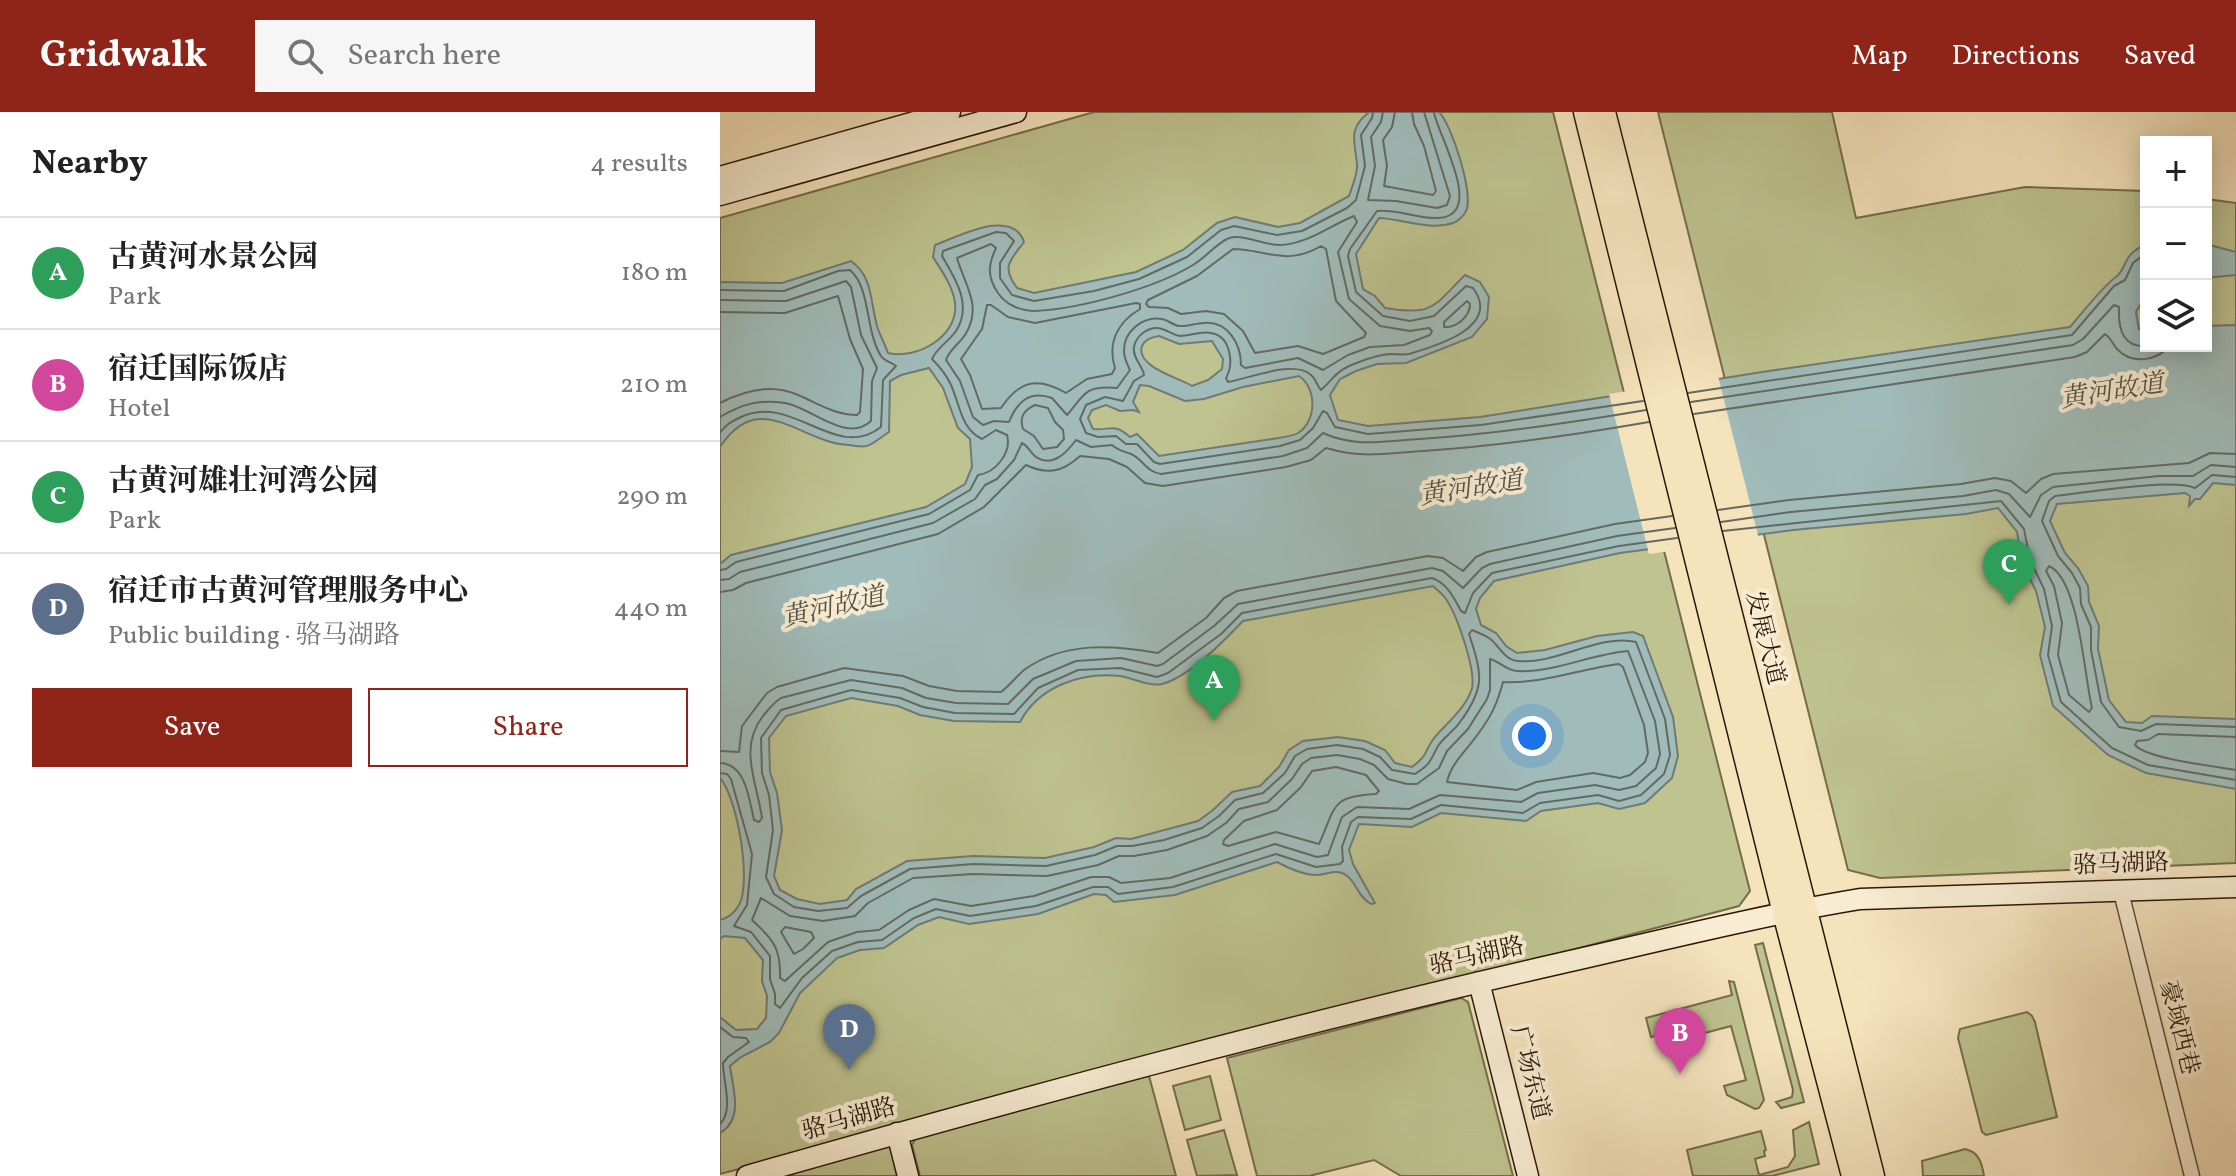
<!DOCTYPE html>
<meta charset="utf-8">
<style>
body{margin:0;font-family:Vollkorn,"Noto Serif SC",serif;background:#f6f6f6;color:#222}
.controls{position:absolute;right:24px;top:24px;display:grid;overflow:hidden;border-radius:0px;box-shadow:0 4px 20px #0003}
.controls button{width:72px;height:72px;display:grid;place-items:center;padding:0;border:0;border-bottom:2px solid #e0e0e0;background:#fff;color:#222;font:40px sans-serif}
.you{position:absolute;left:812px;top:624px;width:28px;height:28px;margin:-20px;border:6px solid #fff;border-radius:50%;background:#1a73e8;box-shadow:0 0 0 12px #1a73e833}
.badge{display:grid;place-items:center;width:52px;height:52px;border-radius:50%;background:#8f2418;color:#fff;font-size:26px;font-weight:700}
.pin{position:absolute;translate:-50% -66px;filter:drop-shadow(0 2px 4px #0008)}
.pin::after{content:'';position:absolute;top:42px;width:28px;height:24px;background:inherit;clip-path:polygon(0 0,100% 0,50% 100%)}
.list{margin:0;padding:0;list-style:none}
h2{display:flex;justify-content:space-between;align-items:center;height:104px;margin:0;padding:0 32px;font-size:34px}
h2 small{font-size:26px;font-weight:400;color:#767676}
.list li{display:grid;grid-template-columns:52px 1fr auto;gap:24px;align-items:center;box-sizing:border-box;height:112px;padding:0 32px;border-top:2px solid #e0e0e0}
.list b{display:block;font-size:30px;white-space:nowrap}
.list p{margin:0;font-size:26px;white-space:nowrap;color:#767676}
.list em{font-size:26px;font-style:normal;color:#767676}
.actions{display:flex;gap:16px;padding:24px 32px}
.actions a{flex:1;padding:18px 0;border:2px solid #8f2418;border-radius:0px;text-align:center;font-size:28px;color:#8f2418}
.actions .main{background:#8f2418;color:#fff}
.icon{flex:none;width:44px;height:44px;fill:none;stroke:currentColor;stroke-width:2;stroke-linecap:round;stroke-linejoin:round}
.map{position:relative;flex:none;width:1516px;height:1064px;overflow:hidden}
header{display:flex;align-items:center;gap:48px;box-sizing:border-box;height:112px;padding:0 40px;background:#8f2418;color:#fff}
header strong{font-size:38px}
nav{display:flex;gap:44px;margin-inline-start:auto;font-size:28px}
.search{width:560px;height:72px;background:#f6f6f6;display:flex;align-items:center;gap:20px;box-sizing:border-box;padding:0 28px;border-radius:0px;color:#767676;font-size:30px}
main{display:flex}
aside{flex:1;background:#fff}
.map>svg:first-child{display:block}
.green{fill:#bec38f;stroke:#746d4c;stroke-width:2}
.water{fill:#a0bcba;stroke:#717a73;stroke-width:2;fill-rule:evenodd}
.pier{fill:#f5e3bc}
.lines{fill:none;stroke-linecap:round;stroke-linejoin:round}
.shore{stroke:#656a61;stroke-width:2}
.street-casing{stroke:#5d4a35;stroke-width:17}
.secondary-casing{stroke:#2a1708;stroke-width:23}
.primary-casing{stroke:#2a1708;stroke-width:25}
.street{stroke:#f8edd3;stroke-width:14}
.secondary{stroke:#f8edd3;stroke-width:20}
.primary{stroke:#f5e3bc;stroke-width:22}
.labels{text-anchor:middle;dominant-baseline:central;stroke-width:8;stroke-linejoin:round;paint-order:stroke}
.street-label{font-size:24px;fill:#2a1708;stroke:#f8edd3}
.water-label{font-size:26px;font-style:italic;fill:#535146;stroke:#f8edd3}
</style>
<header>
<strong>Gridwalk</strong>
<div class="search"><svg class="icon" aria-label="search" viewBox="0 0 24 24"><circle cx="10" cy="10" r="6"/><path d="M15 15l6 6"/></svg>Search here</div>
<nav><a>Map</a><a>Directions</a><a>Saved</a></nav>
</header>
<main>
<aside>
<h2>Nearby<small>4 results</small></h2>
<ul class="list">
<li><span class="badge" style="background:#2e9e5b">A</span><div><b>古黄河水景公园</b><p>Park</p></div><em>180 m</em></li>
<li><span class="badge" style="background:#d1479c">B</span><div><b>宿迁国际饭店</b><p>Hotel</p></div><em>210 m</em></li>
<li><span class="badge" style="background:#2e9e5b">C</span><div><b>古黄河雄壮河湾公园</b><p>Park</p></div><em>290 m</em></li>
<li><span class="badge" style="background:#5c6f8a">D</span><div><b>宿迁市古黄河管理服务中心</b><p>Public building · 骆马湖路</p></div><em>440 m</em></li>
</ul>
<div class="actions"><a class="main">Save</a><a>Share</a></div>
</aside>
<div class="map">
<svg width="1516" height="1064" viewBox="0 0 1516 1064">
<rect width="100%" height="100%" fill="#f5e3bc"/>
<filter id="stains"><feTurbulence type="fractalNoise" baseFrequency=".0025" numOctaves="4"/><feColorMatrix values="0 0 0 0 .2 0 0 0 0 .09 0 0 0 0 .02 0 0 0 .5 -.17"/></filter>
<radialGradient id="worn" r=".72"><stop offset=".6" stop-color="#630" stop-opacity="0"/><stop offset="1" stop-color="#630" stop-opacity=".3"/></radialGradient>
<path class="green" d="M374,0H833L1030,779L1019,794L0,1062V106Z
M938,0H1112L1136,106L1305,75L1426,79V234H1486V87L1516,91V751L1160,766L1128,758Z
M1043,831L1084,990L1061,996L1056,990L1072,985L1073,978L1035,833Z
M1009,869L1014,870L1044,988L1039,996L1035,997L1007,983L1004,974L1026,968L1011,914L947,931L944,922L931,925L926,906L1012,883Z
M741,886L748,890L793,1064H681L654,1048L589,1064H537L507,946Z
M1307,900L1312,904L1315,910L1337,1005L1266,1023L1262,1020L1238,926L1240,917Z
M429,964L456,1064H200L192,1033L196,1026Z
M490,964L501,1008L465,1018L453,974Z
M1089,1010L1099,1052L1052,1064H973L967,1038L1041,1019L1046,1038L1044,1039L1045,1044L1035,1047L1039,1063L1068,1055L1075,1044L1073,1018Z
M504,1018L517,1063L477,1064L467,1028Z
M169,1029L177,1064H50Z
M1245,1037C1259,1040 1262,1051 1264,1064H1203L1202,1049Z"/>
<path class="water" d="M649,0H719C732,13 754,82 746,99C744,104 737,110 733,111C710,119 683,107 659,106L636,142L643,177L655,184L665,196C713,204 713,195 745,163L760,170L769,185L767,207L752,225L686,251L657,252L636,259L620,267L610,283L618,308L648,314L760,305L1042,260L1350,215C1365,198 1379,178 1397,164C1408,154 1403,141 1426,133V183L1416,200L1419,217H1426V234H1486V214L1516,213V373L1493,371L1480,387H1475L1469,394L1470,384L1465,381L1337,392L1330,409L1345,441L1358,456L1368,474L1369,490L1379,514L1378,537L1389,588L1406,610L1422,611L1432,604L1516,607V677L1426,661L1388,643L1333,594L1320,543L1325,515L1316,479L1302,451L1297,420L1278,396L1246,402L1073,418L900,441L774,469L760,486L756,497L761,513L776,521L786,534L797,541L825,538L877,524L913,520L923,524L953,605L958,644L952,666L925,691L899,697L878,691L821,699L806,709L721,701L692,715L639,712L629,738L633,752L655,791L651,792C637,784 637,771 626,763C616,756 605,764 594,763C581,762 568,756 557,750L455,783L394,790L386,783L374,782L318,802L249,812L219,805L198,813L164,836L140,838L117,846L80,881L59,921L50,930L21,945L10,954C13,977 24,1007 0,1021V905L16,918L37,917L46,906L47,884L42,869L43,848L25,826L4,824L0,827V808C8,806 15,800 19,793C32,769 17,685 0,666V452L11,443L206,395L245,372L252,355L250,327L238,316L223,276L209,256L181,263L170,269L169,320C162,324 154,332 147,334C142,335 134,334 129,333C80,331 40,274 0,335V170L62,171L131,149C154,165 150,193 158,217C161,225 165,233 168,241C197,248 239,224 235,191C233,174 221,158 213,145L215,133C238,125 292,95 304,130C290,149 281,154 297,176L314,181L416,160L463,138L497,111L515,105L558,115L580,111L629,84C632,75 638,61 637,52C635,29 627,18 649,0ZM439,224L459,232L492,229L503,247L502,257L488,268L472,274C460,266 415,255 422,234C425,227 432,225 439,224ZM579,264C597,276 597,309 578,321C573,324 564,325 559,326L439,344L417,322L410,325C393,310 391,319 373,317L368,306L372,298L386,293L400,299L413,298L419,300L413,290L420,273L429,274L465,289L484,287L523,275ZM713,474C717,478 723,482 726,487C737,503 756,558 752,576C747,595 726,612 714,626C704,640 709,642 692,655L675,651L665,638L645,629L618,625L583,629L569,638L559,655L540,674L512,680L493,698L478,709L411,727L396,726L374,735L325,746L253,744L187,749L136,777L127,788L100,792L77,787L60,778L54,764L62,718L57,681L50,660L49,626L66,604L131,586L178,594L200,603L234,609L300,610C319,574 361,560 400,564C413,566 430,575 442,572C469,565 504,529 523,509Z
M1486,132L1516,140V163L1486,166Z"/>
<path class="pier" d="M998,264L1039,427L929,442L889,282Z"/>
<g class="lines">
<path class="shore" d="M663,0L661,10L651,25L655,54L648,88L676,89L717,96L727,93L730,84L704,0
M675,0L672,15L663,28L667,54L664,74L713,83L716,79L704,34L694,12L692,0
M714,0C717,22 767,104 718,106C698,107 678,97 657,99L630,137L628,144L636,180L663,204L690,209L714,204L746,174L753,176C782,215 716,234 689,242C682,243 677,242 670,242C658,243 646,247 634,252C614,260 615,266 601,278C597,274 596,267 591,263C574,247 528,267 508,270L506,266C514,252 511,224 491,221C480,219 470,224 460,224C453,223 449,219 442,217C430,213 416,223 414,235C412,246 423,254 424,263L414,269L403,289L385,285L366,293L360,307L366,321L378,325L396,324L406,332H417L434,350L440,352L560,334L580,328L593,316L603,299L607,301L615,315L648,322L761,313L923,289
M634,104L637,110L618,140L629,187L660,214L690,219L709,216L712,219L710,223L684,233L650,235L628,243L603,258L578,246L525,256L521,253C521,232 508,209 484,211C476,211 467,215 459,214C453,213 448,208 442,207C422,204 403,220 404,240C404,246 407,252 410,258L397,276C365,273 365,282 347,303L332,286C309,278 297,290 289,310L274,309L263,313L253,305L240,269L226,248C229,238 239,232 245,223C263,194 245,174 237,146L271,132L276,136C268,153 267,165 278,181C286,193 301,199 315,199C360,197 435,176 473,153C485,146 495,133 507,127C519,120 545,134 561,133C589,131 609,114 634,104Z
M601,134L606,137L616,189L646,221L644,225L603,242L578,234L535,241L523,219L504,202L486,199L461,202L448,196L429,195L426,192L428,188L477,164L513,137C545,137 566,155 601,134Z
M0,178L64,179L118,159L130,158C151,176 145,219 161,244C164,249 171,250 176,254L163,268L161,315C115,351 72,279 19,306C11,310 5,313 0,321
M0,188L66,189L126,169L131,175L141,223L157,256L152,269L151,309C126,332 91,295 65,291C40,287 22,292 0,305
M747,189L750,192C750,205 736,216 724,215V210Z
M416,191L420,192V197C398,210 387,230 395,256L392,262L367,267L346,281C317,264 299,269 281,296L262,297L250,263L241,247L262,217L267,193H271L288,205L315,211Z
M0,200L65,201L118,184L130,227L143,257L140,300L137,303C115,303 97,291 78,283C52,271 23,279 0,291
M968,281L1352,223L1394,174L1405,168L1413,151L1426,141
M971,290L1353,233L1363,227L1394,193L1399,195C1398,218 1403,237 1430,234
M315,293L328,296L335,310L343,318L344,327L337,335L323,337L314,324L303,317C299,305 304,298 315,293Z
M974,302L1355,245L1367,240L1385,222C1391,226 1392,231 1397,237C1412,253 1436,249 1450,234
M1516,365L1492,363L1475,376C1449,366 1366,381 1335,384L1329,389L1322,409L1338,444L1352,461L1360,476L1361,492L1371,515V538L1381,590L1399,615L1421,619L1436,612L1516,615
M998,398L1069,388L1241,372L1275,366L1291,369L1306,381L1321,367L1333,362L1469,351L1490,341L1516,342
M1001,410L1071,400L1243,384L1276,378L1289,382L1310,405L1321,383L1333,375L1439,364H1473L1491,353L1516,355
M1003,419L1281,389L1304,417L1310,448L1324,477L1332,514L1328,543L1341,590L1392,636L1428,653L1516,668
M1329,454C1359,467 1364,563 1372,596L1369,600L1349,583L1338,543L1342,511L1334,474L1326,459Z
M0,458L6,457L16,450L209,402L250,378L258,363C275,361 292,341 287,323L276,318L262,327C241,317 240,293 231,273C227,264 219,254 212,247C216,237 229,229 236,219C253,193 235,166 222,144L223,139L276,120L286,121L294,129L280,151V166L292,183L314,189L374,179L419,167L467,145L501,118L514,114L557,123L582,119L627,96L636,88L645,54L641,23L652,6L653,0
M0,468L9,467L20,460L213,411L255,387L265,373L277,367L294,348L302,331C308,334 310,340 316,345C333,356 347,340 356,328L371,335L392,333C399,339 403,339 411,342C423,347 426,360 441,362L563,344L587,336L603,321C636,336 665,329 700,327C776,322 850,311 926,298
M0,480L13,478L26,471L218,422L264,395L306,353C327,363 343,360 360,344L389,347L407,355L425,371L443,374L566,355L591,348L606,336C644,347 665,341 703,339C779,334 854,323 929,310
M908,539L935,609L940,642L936,656L916,674L899,678L875,673L818,681L801,690L720,683L689,697L637,695L622,705L608,743L597,745L555,732L450,766L401,771L389,765H371L314,784L251,794L214,787L189,798L159,818L137,820L108,830L65,869L60,866C61,836 53,827 32,808L41,786L70,804L103,809L135,804L148,791L193,766L253,762L327,764L378,753L399,744H414L447,738L487,724L506,711L519,697L548,690L572,667L582,652L591,646L617,643L640,647L654,653L668,667L687,672H697L719,656L727,639L748,617L767,587L770,578V547C779,549 787,559 797,559C834,561 871,542 908,539Z
M899,552L903,555L924,613L928,641L925,650L910,663L900,666L873,661L816,670L797,678L727,670C731,651 747,638 758,622C772,603 777,592 783,570C823,572 859,557 899,552Z
M1516,625L1438,622L1428,628L1417,629L1415,633C1427,647 1494,654 1516,658
M0,639L19,640L22,614L47,581L57,575L124,556L183,564L209,574L237,579L281,580C289,574 296,565 304,558C344,529 393,533 438,541L486,506L504,486L517,479L708,444L723,446L743,459L756,445L767,440L895,412L952,404
M0,651C26,652 29,687 34,708L39,710L42,706C37,670 18,636 43,604C49,597 53,591 61,586L131,568L182,576L206,586L236,591L288,592L313,567L356,549L401,546L437,554L443,552L494,514L518,492L712,456L723,459L743,476L762,456L770,452L897,424L955,416
M616,655L646,663L659,679L656,682C610,684 616,695 599,732L556,720L508,734L503,732L504,728L524,709L557,698L581,675L592,659Z
M0,661L7,662L11,667L32,742L27,793L14,814L31,820L50,844V867L55,882V892L60,896L82,866L112,839L138,830L162,828L194,806L216,797L250,804L316,794L373,775H388L398,782L453,775L556,742L596,755L620,752L623,749L622,735L631,710L638,705L691,707L721,693L803,701L820,691L878,683L899,689L921,683L944,662L950,643L945,607L916,530C880,521 836,553 798,549C784,548 779,533 769,526C764,523 757,520 752,518L749,522C762,562 766,575 740,610C734,619 724,625 718,634C710,649 711,652 695,662L672,658L660,645L643,637L617,633L587,637L575,644L565,661L543,681L515,688L499,704L482,716L444,728L412,734H397L375,743L326,754L253,752L190,757L141,784L127,796L98,799L74,795L54,782L46,765L53,718L49,683L42,661L41,626L61,598L131,578L180,586L203,595L235,601L294,602L318,576L358,558L400,556L437,565L448,561L501,522L522,501L712,466C727,471 734,486 741,499L745,501L753,481L772,461L899,434L957,426
M65,815L91,820L94,826L83,837L74,842L61,820Z
M0,915L13,925L26,926L29,930L8,945L3,951C3,969 14,999 0,1012"/>
<defs>
<path id="street" d="M1401,780L1472,1064"/>
<path id="secondary" d="M0,65L230,0
M0,83L296,0
M759,870L808,1064
M177,1021L188,1064
M27,1064C294,988 562,915 833,853C935,830 1037,804 1140,787L1516,775"/>
<path id="primary" d="M865,0L1064,801L1133,1064
M884,0L1153,1064"/>
</defs>
<use href="#street" class="street-casing"/>
<use href="#secondary" class="secondary-casing"/>
<use href="#primary" class="primary-casing"/>
<use href="#street" class="street"/>
<use href="#secondary" class="secondary"/>
<use href="#primary" class="primary"/>
</g>
<g class="labels">
<g class="street-label">
<text transform="translate(1044 526) rotate(76)">发展大道</text>
<text transform="translate(1401 753) rotate(-2)">骆马湖路</text>
<text transform="translate(757 845) rotate(-13)">骆马湖路</text>
<text transform="translate(1458 916) rotate(76)">豪域西巷</text>
<text transform="translate(809 961) rotate(76)">广场东道</text>
<text transform="translate(129 1008) rotate(-16)">骆马湖路</text>
</g>
<g class="water-label">
<text transform="translate(1392 280) rotate(-9)">黄河故道</text>
<text transform="translate(751 377) rotate(-9)">黄河故道</text>
<text transform="translate(113 496) rotate(-13)">黄河故道</text>
</g>
</g>
<rect width="100%" height="100%" filter="url(#stains)"/>
<rect width="100%" height="100%" fill="url(#worn)"/>
</svg>
<div class="controls">
<button>+</button>
<button>−</button>
<button><svg class="icon" aria-label="layers" viewBox="0 0 24 24"><path d="M12 4l9 5-9 5-9-5zM3 14l9 5 9-5"/></svg></button>
</div>
<div class="you"></div>
<div class="pin badge" style="left:494px;top:609px;background:#2e9e5b">A</div>
<div class="pin badge" style="left:960px;top:962px;background:#d1479c">B</div>
<div class="pin badge" style="left:1289px;top:493px;background:#2e9e5b">C</div>
<div class="pin badge" style="left:129px;top:958px;background:#5c6f8a">D</div>
</div>
</main>
